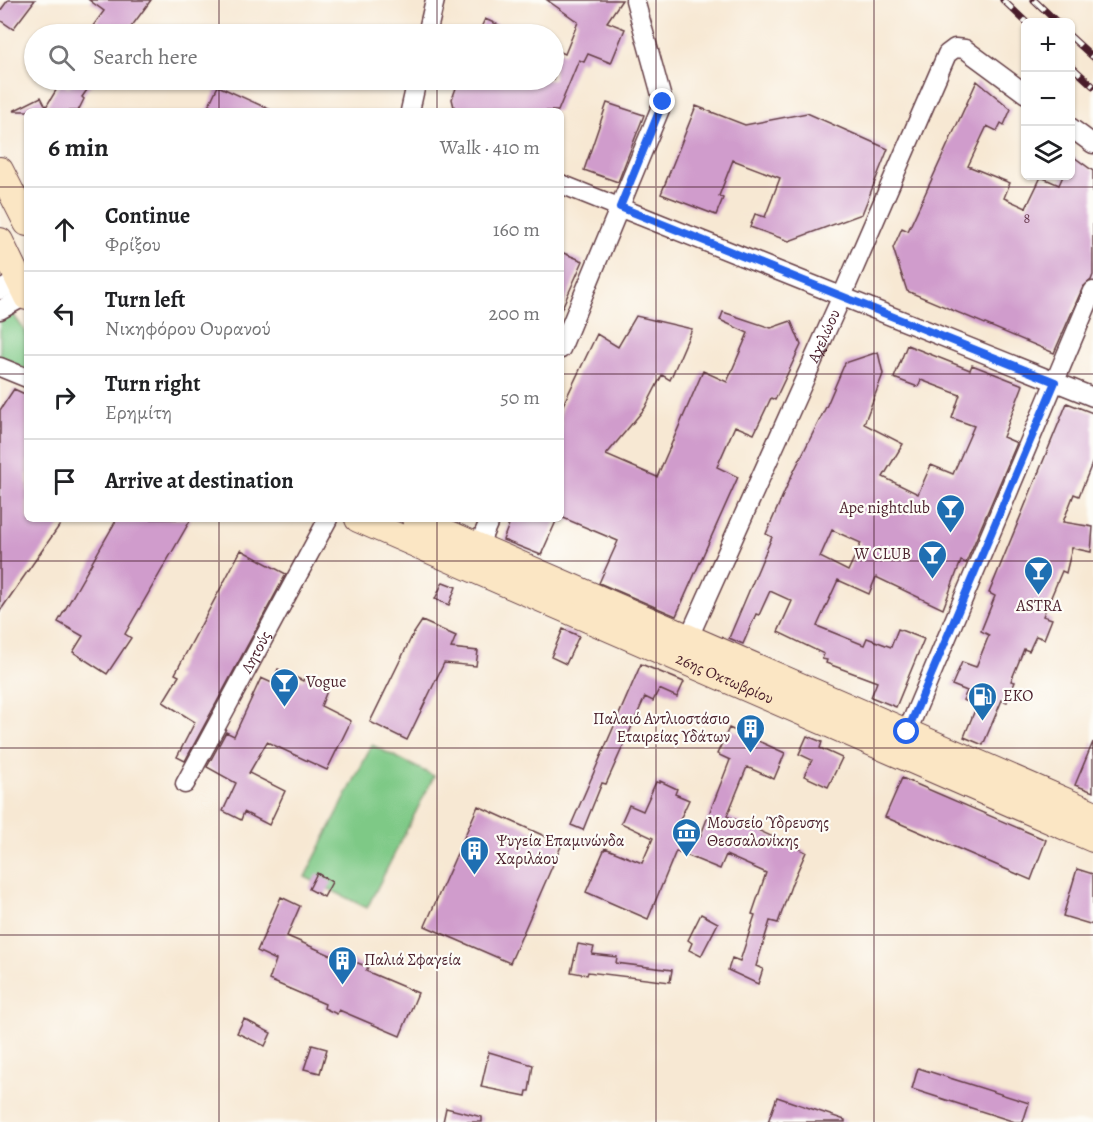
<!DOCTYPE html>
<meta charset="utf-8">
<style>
body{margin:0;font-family:Alegreya,serif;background:#f6f6f6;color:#202124}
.controls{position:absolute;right:18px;top:18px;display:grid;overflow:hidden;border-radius:9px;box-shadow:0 2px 4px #0004}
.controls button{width:54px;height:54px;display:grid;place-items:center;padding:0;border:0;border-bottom:2px solid #e0e0e0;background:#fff;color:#202124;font:30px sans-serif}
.stop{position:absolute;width:18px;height:18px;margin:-14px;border:4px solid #2563eb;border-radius:50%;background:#fff}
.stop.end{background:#2563eb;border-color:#fff;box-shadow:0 2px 6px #0008}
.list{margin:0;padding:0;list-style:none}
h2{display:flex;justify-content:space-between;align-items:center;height:78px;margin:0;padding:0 24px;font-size:26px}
h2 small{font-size:20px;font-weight:400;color:#757577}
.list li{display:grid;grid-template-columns:39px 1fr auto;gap:18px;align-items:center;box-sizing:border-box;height:84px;padding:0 24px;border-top:2px solid #e0e0e0}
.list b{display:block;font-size:22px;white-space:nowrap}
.list p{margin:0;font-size:20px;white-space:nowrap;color:#757577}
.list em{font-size:20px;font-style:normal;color:#757577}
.icon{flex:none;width:33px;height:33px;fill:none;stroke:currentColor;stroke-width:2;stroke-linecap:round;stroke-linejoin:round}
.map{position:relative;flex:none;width:1093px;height:1122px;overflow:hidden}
.search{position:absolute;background:#fff;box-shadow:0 2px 4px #0004;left:24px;top:24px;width:540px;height:66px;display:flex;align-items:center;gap:15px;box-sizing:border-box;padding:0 21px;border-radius:33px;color:#757577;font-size:22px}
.panel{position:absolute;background:#fff;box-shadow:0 2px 4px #0004;left:24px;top:108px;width:540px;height:414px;border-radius:9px}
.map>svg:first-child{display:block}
.green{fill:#7ec986;stroke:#647458;stroke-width:1.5}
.building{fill:#d09ccc;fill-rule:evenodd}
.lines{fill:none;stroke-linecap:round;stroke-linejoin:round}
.minor-casing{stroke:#643d44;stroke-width:21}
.secondary-casing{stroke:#643d44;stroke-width:28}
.minor{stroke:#fff;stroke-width:18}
.secondary{stroke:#fbe6c4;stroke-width:26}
.rail-casing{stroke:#4a1f2b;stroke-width:7}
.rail{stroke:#fdfcf7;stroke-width:4.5;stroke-dasharray:14;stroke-linecap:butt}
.route{stroke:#2563eb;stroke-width:8}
.grid{fill:none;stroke:#4a1f2b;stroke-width:1.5;stroke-opacity:0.55}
.labels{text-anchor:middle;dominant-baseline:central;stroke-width:4.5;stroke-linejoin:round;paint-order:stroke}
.number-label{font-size:14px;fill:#6c3e53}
.street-label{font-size:16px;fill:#4a1f2b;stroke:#fdfcf7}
.poi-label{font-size:16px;fill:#4a1f2b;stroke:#fdfcf7;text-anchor:start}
</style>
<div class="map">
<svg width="1093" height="1122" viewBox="0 0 1093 1122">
<rect width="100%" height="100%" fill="#fdfcf7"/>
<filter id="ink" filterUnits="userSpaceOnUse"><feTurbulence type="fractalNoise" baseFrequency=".0167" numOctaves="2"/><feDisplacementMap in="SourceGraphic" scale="12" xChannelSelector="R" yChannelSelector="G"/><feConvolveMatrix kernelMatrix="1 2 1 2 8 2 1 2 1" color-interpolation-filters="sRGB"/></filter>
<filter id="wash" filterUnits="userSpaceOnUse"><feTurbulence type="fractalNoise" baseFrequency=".008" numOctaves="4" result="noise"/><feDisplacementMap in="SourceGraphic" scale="24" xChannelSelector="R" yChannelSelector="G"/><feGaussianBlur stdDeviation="1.35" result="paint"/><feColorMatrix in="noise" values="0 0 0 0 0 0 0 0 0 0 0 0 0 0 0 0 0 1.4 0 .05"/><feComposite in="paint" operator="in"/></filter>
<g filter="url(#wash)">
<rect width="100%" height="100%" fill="#f7e8d3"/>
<path class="green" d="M13,314L27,334V370L0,357V320Z
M372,745L434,776L367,908L305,877Z"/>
<g id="blocks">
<path class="building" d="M8,0H35L13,29L0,20V11Z
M89,0H151L126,34H87L104,11Z
M547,0H622L607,22L625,29L611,63L588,54L584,62L579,60L558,111H455L452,99L459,80H554V49L565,54L578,22Z
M485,19L519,34H478Z
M74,80H94L82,97L84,99L78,111H13L41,97L46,107L61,82L68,88Z
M977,81L1011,109L1004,125L1001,123L997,131L987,126L968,166L1010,183L1004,198L1026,208L1041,177L1059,185L1063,176H1071V155L1093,171V275L1091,280L1083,287L1054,353L907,291L893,248L902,228L908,231Z
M218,86L273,111H206Z
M607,103L644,115L618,182L584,170Z
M696,106L745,125L807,113L888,149L862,214L789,241L750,227L755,214L765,217L780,178L733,160L719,196L723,198L716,215L661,194Z
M561,252L583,261L561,310Z
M723,312L771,328L791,321L801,345L775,400L771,398L754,434L735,426L717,467L738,477L676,616L599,583L618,541L561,517V409L597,334L618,347L636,316L692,329L670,380L662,375L645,408L606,455L657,477L703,371L727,382L748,333L720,320Z
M907,345L970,370L972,365L1023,385L1003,437L1017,443L968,558L966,563L961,561L943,609L876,577L869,594L838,580L817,626L864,645L867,638L891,647L898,629L924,639L896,707L871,697L877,682L826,663L827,660L822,659L824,654L778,632L792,601L770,591L759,615L756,614L743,644L729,638L772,537L766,534L790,479L827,405L845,363L878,352L883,374L864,424L903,444L883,477L918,494L931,465L953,474L974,426L952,418L960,395L921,380L918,387L894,378ZM832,530L861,543L848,571L820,557Z
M14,389L27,395V519H64L0,611V410Z
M1067,403L1093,413V461L1079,496L1074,494L1063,522L1093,527L1091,552L1072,548L1066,573L1062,571L1043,616L1052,619L1044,639L1036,636L1029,651L1024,649L1011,681L1015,682L1007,702L1002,700L983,745L964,737L977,705L963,700L967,691L952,685L962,662L976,667L989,635L981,631L995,596L989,593Z
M117,519H191L125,634L131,638L107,674L73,652L83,636L58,622Z
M511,519H557L541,555L503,540Z
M241,550L286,574L185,761L177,757L195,722L163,702L179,676L175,674Z
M443,582L456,587L449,605L435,599Z
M422,621L456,636L451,648L478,651L476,666L444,663L407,740L370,722L412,636Z
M563,629L579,636L566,664L551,657Z
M641,664L684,682L677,697L659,689L653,701L645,697L606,784L602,783L583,830L571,825Z
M278,669L303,681L305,676L329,686L321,706L351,721L327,770L267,742L249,773L285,791L269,825L244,812L241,820L223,811L236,783L207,767L226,732L234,736L261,678L272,683Z
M729,728L785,753L774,779L747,767L727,816L806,852L792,883L778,923L770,921L756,966L763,969L758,984L728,970L732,958L740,961L755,915L752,914L766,873L762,871L726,855L720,869L676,851L648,919L586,892L605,848L642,863L653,838L621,823L629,805L643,811L656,782L660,783V781L677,789L675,794L689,800L677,826L700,837L730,760L717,754Z
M807,736L822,742L820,748L842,758L828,787L804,776L812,760L799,754Z
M1093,742V792L1075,785Z
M902,778L1046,840L1031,880L885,817Z
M478,806L562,844L510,963L425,926Z
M1077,869L1093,874V925L1063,916Z
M317,873L332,882L324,897L309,889Z
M281,897L300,906L287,936L344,961L345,958L368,967L366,971L418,993L400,1036L339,1010L337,1014L324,1008L325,1004L269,980L276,960L257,951Z
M701,914L718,923L701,956L689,950L692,943L688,940Z
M578,944L594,947L592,954L617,957L616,963L672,970L670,982L588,972L587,975L571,972Z
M244,1019L271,1033L265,1046L237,1033Z
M312,1045L327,1049L320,1073L304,1069Z
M489,1052L533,1065L529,1091H527L526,1096L481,1087Z
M918,1068L1029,1103L1023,1122H1015L912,1089Z
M777,1097L845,1120V1122H768Z
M446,1108L482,1117V1122H443Z"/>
</g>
</g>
<g filter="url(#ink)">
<use href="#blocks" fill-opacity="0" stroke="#643d44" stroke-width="1.5"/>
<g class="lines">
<defs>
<g id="minor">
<path d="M427,34L435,0"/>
<path d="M410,111L417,80"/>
<path d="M1070,127L1093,144"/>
<path d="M561,184L1093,397"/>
<path d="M0,290L27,276"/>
<path d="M0,310L27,295"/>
<path d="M561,349L663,102L635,0"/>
<path d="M0,367L27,378"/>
<path d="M474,556L490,519"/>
<path id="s1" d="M689,637L842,296L947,54L955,48L965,49L1026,94"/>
<path d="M907,732L1093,291"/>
<path id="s2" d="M185,784L328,519"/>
</g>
<g id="secondary">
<path d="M0,170L27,223"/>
<path d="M0,241L27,297"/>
<path id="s3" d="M358,519L1093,839"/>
<path d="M415,519L1093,813"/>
</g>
</defs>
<use href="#minor" class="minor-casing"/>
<use href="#secondary" class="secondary-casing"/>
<use href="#minor" class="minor"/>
<use href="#secondary" class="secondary"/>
<defs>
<path id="rail" d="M1003,0L1026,22
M1034,0L1057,22
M1070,36L1093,57
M1070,65L1093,86"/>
</defs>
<use href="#rail" class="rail-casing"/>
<use href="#rail" class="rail"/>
</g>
</g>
<g class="lines" filter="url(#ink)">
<path class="route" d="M663,102L620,207L1055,382L907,732"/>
</g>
<path class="grid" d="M219,0V34M437,0V34M656,0V1122M874,0V1122M219,80V111M437,80V111M0,187H27M561,187H1093M0,374H27M561,374H1093M219,519V1122M437,519V1122M0,561H1093M0,748H1093M0,935H1093"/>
<defs>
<symbol id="bar-pin" viewBox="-11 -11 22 30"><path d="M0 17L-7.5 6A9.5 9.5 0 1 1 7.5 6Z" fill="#1f6fb2" stroke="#fdfcf7"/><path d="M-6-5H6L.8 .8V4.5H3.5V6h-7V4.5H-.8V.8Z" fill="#fff"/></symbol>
<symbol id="fuel-pin" viewBox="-11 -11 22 30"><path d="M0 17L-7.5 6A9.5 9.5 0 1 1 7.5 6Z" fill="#1f6fb2" stroke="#fdfcf7"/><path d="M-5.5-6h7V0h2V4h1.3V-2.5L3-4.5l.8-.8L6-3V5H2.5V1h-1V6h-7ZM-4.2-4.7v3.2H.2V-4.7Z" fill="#fff"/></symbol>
<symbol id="building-pin" viewBox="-11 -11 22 30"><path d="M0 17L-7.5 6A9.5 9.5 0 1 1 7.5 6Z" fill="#1f6fb2" stroke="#fdfcf7"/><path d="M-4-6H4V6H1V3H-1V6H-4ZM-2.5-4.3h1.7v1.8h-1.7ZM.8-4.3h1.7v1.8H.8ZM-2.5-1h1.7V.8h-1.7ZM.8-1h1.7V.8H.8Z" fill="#fff"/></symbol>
<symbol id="museum-pin" viewBox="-11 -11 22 30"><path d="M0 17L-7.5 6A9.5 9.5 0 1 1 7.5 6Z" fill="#1f6fb2" stroke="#fdfcf7"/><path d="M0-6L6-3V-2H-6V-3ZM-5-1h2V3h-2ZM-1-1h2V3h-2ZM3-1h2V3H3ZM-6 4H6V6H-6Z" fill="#fff"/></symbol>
</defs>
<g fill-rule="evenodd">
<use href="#bar-pin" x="934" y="492" width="33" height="45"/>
<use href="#bar-pin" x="916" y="538" width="33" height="45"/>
<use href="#bar-pin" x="1022" y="554" width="33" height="45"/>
<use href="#bar-pin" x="268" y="666" width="33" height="45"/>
<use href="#fuel-pin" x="966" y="680" width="33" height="45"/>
<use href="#building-pin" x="734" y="712" width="33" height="45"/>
<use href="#museum-pin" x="670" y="816" width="33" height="45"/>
<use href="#building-pin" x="458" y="834" width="33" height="45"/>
<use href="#building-pin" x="326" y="944" width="33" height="45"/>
</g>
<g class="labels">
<g class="number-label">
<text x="1027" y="218">8</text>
</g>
<g class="street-label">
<text stroke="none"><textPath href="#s1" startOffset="330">Αχελώου</textPath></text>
<text stroke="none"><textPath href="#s2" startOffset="150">Λητούς</textPath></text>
<text stroke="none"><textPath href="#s3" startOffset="400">26ης Οκτωβρίου</textPath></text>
</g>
<g class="poi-label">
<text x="930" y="508" text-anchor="end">Ape nightclub</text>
<text x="911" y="554" text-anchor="end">W CLUB</text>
<text x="1039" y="606" text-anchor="middle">ASTRA</text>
<text x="306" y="682">Vogue</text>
<text x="1003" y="696">EKO</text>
<text x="730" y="719" text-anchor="end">Παλαιό Αντλιοστάσιο<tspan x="730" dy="18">Εταιρείας Υδάτων</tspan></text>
<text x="707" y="823">Μουσείο Ύδρευσης<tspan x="707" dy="18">Θεσσαλονίκης</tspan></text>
<text x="496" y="841">Ψυγεία Επαμινώνδα<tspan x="496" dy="18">Χαριλάου</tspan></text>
<text x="364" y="960">Παλιά Σφαγεία</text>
</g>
</g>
</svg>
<div class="controls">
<button>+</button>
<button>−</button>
<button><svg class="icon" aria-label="layers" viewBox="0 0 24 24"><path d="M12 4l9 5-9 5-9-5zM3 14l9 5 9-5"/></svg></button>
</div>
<div class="stop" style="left:907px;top:732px"></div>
<div class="stop end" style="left:663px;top:102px"></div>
<div class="search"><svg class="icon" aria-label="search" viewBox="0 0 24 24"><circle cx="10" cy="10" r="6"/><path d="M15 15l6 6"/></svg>Search here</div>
<section class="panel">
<h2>6 min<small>Walk · 410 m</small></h2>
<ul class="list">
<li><svg class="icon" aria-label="ahead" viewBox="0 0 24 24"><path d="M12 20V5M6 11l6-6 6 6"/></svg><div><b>Continue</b><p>Φρίξου</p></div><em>160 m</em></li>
<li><svg class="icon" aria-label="left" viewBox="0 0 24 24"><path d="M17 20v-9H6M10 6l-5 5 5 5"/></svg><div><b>Turn left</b><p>Νικηφόρου Ουρανού</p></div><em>200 m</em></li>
<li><svg class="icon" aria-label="right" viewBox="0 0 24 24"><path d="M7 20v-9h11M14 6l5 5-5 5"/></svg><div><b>Turn right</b><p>Ερημίτη</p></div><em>50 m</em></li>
<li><svg class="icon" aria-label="arrive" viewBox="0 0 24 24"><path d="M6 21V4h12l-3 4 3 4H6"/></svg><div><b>Arrive at destination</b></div></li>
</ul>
</section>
</div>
